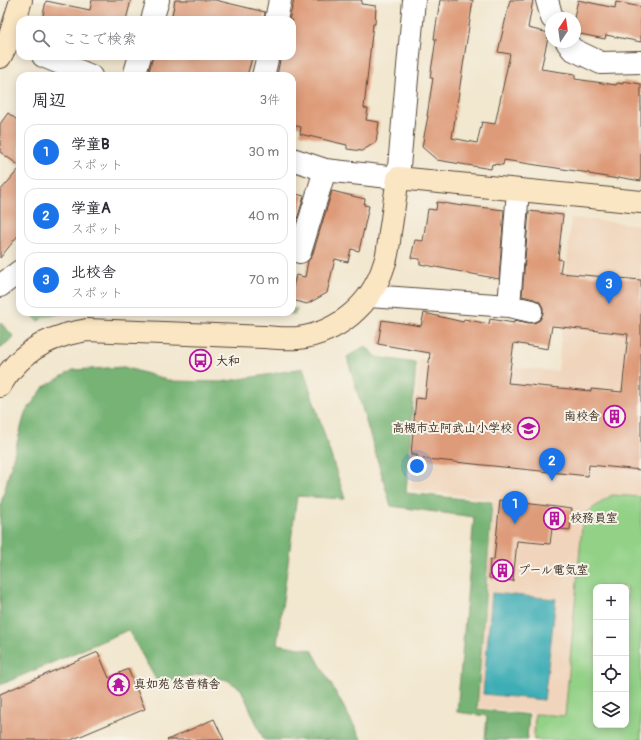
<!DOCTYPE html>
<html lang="ja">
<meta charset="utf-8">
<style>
body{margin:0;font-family:Pangolin,"Klee One",sans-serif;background:#f7f7f7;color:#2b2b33}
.controls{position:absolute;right:12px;bottom:12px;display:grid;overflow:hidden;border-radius:8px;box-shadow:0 2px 10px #0003}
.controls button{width:36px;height:36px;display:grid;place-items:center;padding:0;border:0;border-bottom:1px solid #e1e1e2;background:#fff;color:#2b2b33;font:20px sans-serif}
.compass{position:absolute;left:545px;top:12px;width:36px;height:36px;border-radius:50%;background:#fff;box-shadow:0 2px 10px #0003;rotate:13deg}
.you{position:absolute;left:417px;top:466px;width:14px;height:14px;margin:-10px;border:3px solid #fff;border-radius:50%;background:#1a73e8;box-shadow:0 0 0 6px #1a73e833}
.badge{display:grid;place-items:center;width:26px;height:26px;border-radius:50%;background:#1a73e8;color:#fff;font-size:13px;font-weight:700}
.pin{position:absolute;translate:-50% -33px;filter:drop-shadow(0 1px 2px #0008)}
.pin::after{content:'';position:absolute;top:21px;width:14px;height:12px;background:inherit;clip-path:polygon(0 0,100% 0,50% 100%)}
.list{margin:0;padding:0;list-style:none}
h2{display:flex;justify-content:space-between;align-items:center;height:52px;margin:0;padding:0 16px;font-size:17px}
h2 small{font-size:13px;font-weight:400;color:#7c7c81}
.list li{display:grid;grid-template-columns:26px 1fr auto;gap:12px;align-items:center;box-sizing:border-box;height:56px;margin:0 8px 8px;padding:0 8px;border:1px solid #e1e1e2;border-radius:12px}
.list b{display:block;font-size:15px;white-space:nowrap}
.list p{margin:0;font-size:13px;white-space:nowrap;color:#7c7c81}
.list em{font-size:13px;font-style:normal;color:#7c7c81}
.icon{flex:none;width:22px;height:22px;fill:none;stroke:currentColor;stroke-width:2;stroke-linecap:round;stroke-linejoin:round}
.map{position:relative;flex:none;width:641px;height:740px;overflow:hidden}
.search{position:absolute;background:#fff;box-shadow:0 2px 10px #0003;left:16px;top:16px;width:280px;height:44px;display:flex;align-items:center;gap:10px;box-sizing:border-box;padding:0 14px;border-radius:12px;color:#7c7c81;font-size:15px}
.panel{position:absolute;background:#fff;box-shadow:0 2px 10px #0003;left:16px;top:72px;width:280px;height:244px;border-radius:12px}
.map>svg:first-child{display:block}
.built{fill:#f0d5bc;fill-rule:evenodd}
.green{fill:#93d187;stroke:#677e52;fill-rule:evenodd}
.forest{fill:#76b374;stroke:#586e49}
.water{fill:#3cadb6;stroke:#3c6c6a}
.building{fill:#de9b79;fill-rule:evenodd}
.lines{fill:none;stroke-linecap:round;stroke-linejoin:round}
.street-casing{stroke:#564639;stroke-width:24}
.secondary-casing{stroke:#564639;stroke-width:24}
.street{stroke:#fff;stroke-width:22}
.secondary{stroke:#fbe6c3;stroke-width:22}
.labels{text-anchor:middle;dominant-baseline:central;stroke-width:4;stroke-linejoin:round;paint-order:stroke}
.poi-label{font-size:12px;font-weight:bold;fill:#3b2a1e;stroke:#f7f3e8;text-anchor:start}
</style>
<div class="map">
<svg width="641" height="740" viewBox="0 0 641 740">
<rect width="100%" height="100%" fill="#f7f3e8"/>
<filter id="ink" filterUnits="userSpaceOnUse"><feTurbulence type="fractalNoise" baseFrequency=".025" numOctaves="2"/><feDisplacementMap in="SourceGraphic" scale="8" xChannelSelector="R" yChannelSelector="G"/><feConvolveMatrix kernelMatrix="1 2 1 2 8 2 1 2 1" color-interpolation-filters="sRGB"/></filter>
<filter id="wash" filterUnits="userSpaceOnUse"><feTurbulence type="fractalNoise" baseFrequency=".012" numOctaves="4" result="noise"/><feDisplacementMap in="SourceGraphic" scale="16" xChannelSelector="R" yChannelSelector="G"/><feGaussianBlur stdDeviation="0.9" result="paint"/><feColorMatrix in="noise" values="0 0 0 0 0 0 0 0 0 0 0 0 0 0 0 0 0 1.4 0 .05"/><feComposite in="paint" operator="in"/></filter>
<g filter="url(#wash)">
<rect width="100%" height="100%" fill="#f2e7cf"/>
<path class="built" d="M571,218L641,225V740H531L532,713L478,707L494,499L410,489L411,486L419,359L558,371ZM596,587H626V725H596Z"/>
<path class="green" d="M612,495L641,497V740H534L535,714L565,716L583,515ZM596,587H626V725H596Z"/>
<path class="forest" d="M292,308L297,309L295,314L241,312H292Z
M29,312H68L44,317L38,321Z
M0,322L14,337L0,348Z
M365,346L377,357L416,363L406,493L492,502L477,709L529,715L527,740H485L487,716L457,712L474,517L391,506L347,357Z
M124,367L171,381L221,382L266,375L303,368L345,499L297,496L277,644L312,650L362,740H264L241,689L227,680L202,674L158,683L128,630L0,685V507L25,413L44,387L73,370Z"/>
<path class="water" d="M492,593L556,599L544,700L483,694Z"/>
<g id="blocks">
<path class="building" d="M92,0H131L126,20H42L46,1L90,10Z
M175,0H215L265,12L264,20H171Z
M294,0H362L361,4L376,6L375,24H373L364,108L368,109L366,120L379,122L376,142L362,151L347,149V145L300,134L301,127L292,125V76L277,75L281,56H292V20H289Z
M440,0H473L452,138L477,143L482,122L495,124L510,54L498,52L510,0H533L528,28L549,33L541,69L575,74V79L616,85L617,83L623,84V81L641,84V181L618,177V179L589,174V173L504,160L503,165L492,164L491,169L437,160L422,147L428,116H427L433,78H430L436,39H434Z
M578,0L615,8L616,2L641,7V42L606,35L605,39L575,33V18H574Z
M153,56H243L252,58L247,76H168L149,71Z
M8,113L20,122V166L0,152V124Z
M20,168V233L0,258V191Z
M332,191L365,199L364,205L369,206L359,251L351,249L348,262L335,259L327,293L307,304L292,300V291L296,275L305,277L308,261L312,256Z
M292,193L304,196L296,223L292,222Z
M437,202L462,206V205L504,210L499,279L420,264V259L411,258L415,240L423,241L428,209L436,210Z
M529,211L563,215L558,259L562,260L560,273L641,280V470L589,465L588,476L417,458V455H411L416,398L425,399L430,353L378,344L382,320L421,326L424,313L463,322L464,319L489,324L490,319L514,323V320L529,323H534L540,320L543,313V308L540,302L534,299L522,296ZM552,326L628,334L622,392L591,389V391L508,383L514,343L548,349Z
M500,500L572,509L570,530L552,528L550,544L517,541L513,581L489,578L490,560H494Z
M98,652L109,678L128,669L145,709L71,740H0V694Z
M214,719L224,740H167Z"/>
</g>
</g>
<g filter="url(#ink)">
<use href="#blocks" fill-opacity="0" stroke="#564639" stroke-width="1"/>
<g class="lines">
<defs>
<path id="street" d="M547,0L552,18
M152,20L158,0
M276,20L280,0
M567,42L572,49L601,63L641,62
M43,56L91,76
M134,76L140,56
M263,76L268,56
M292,159L325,170L398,178L414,0
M300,252L325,170
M0,286L20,271
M369,296L509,306L518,190
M509,306L531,311"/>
<path id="secondary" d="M0,57L8,42L21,0
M0,386C14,362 35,344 62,336C70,333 78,332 87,330L264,337C275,338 286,339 298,338C338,333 372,304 384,265C388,255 389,243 390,232C393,214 395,196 398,178L641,202"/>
</defs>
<use href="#street" class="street-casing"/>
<use href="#secondary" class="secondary-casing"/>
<use href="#street" class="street"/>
<use href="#secondary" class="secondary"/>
</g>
</g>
<defs>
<symbol id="bus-ring" viewBox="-11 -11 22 22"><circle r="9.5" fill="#f7f3e8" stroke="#b5179e" stroke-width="1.5"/><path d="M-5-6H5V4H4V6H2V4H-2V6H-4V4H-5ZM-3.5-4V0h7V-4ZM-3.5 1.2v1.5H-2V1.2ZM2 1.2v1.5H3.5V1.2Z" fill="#b5179e"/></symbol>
<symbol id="building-ring" viewBox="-11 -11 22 22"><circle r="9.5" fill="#f7f3e8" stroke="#b5179e" stroke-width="1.5"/><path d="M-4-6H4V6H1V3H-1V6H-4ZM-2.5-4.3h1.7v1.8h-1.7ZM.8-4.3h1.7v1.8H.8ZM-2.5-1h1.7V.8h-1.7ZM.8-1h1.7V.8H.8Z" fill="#b5179e"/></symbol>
<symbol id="school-ring" viewBox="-11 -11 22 22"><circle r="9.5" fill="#f7f3e8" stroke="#b5179e" stroke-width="1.5"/><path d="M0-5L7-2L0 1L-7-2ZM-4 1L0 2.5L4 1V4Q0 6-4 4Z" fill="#b5179e"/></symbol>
<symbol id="temple-ring" viewBox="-11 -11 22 22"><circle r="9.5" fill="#f7f3e8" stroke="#b5179e" stroke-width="1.5"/><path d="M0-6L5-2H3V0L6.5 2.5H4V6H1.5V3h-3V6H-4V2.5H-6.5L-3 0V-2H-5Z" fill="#b5179e"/></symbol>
</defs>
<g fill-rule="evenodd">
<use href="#bus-ring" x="188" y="348" width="25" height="25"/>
<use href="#building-ring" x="602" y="404" width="25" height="25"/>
<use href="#school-ring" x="516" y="416" width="25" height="25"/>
<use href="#building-ring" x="542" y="506" width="25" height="25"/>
<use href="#building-ring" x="490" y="558" width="25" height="25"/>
<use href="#temple-ring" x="106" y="672" width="25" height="25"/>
</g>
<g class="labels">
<g class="poi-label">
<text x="216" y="361">大和</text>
<text x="600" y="416" text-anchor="end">南校舎</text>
<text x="512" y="428" text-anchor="end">高槻市立阿武山小学校</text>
<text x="570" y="518">校務員室</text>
<text x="518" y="570">プール電気室</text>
<text x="134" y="684">真如苑 悠音精舎</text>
</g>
</g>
</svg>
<div class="controls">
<button>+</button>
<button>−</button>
<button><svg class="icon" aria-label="locate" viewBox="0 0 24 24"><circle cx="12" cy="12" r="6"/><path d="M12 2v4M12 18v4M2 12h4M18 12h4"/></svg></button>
<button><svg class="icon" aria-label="layers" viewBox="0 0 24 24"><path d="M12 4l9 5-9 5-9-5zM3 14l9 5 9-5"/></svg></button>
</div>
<svg class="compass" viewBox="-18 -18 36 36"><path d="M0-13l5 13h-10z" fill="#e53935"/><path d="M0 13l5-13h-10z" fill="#7c7c81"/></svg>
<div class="you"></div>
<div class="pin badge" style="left:515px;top:524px">1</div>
<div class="pin badge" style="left:552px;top:481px">2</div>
<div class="pin badge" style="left:609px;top:304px">3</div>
<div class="search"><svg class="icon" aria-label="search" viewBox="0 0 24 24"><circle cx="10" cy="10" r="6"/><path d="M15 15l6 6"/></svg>ここで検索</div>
<section class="panel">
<h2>周辺<small>3件</small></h2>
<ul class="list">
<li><span class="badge">1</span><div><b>学童B</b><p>スポット</p></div><em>30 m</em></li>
<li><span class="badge">2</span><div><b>学童A</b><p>スポット</p></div><em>40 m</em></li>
<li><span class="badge">3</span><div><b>北校舎</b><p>スポット</p></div><em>70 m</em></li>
</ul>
</section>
</div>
